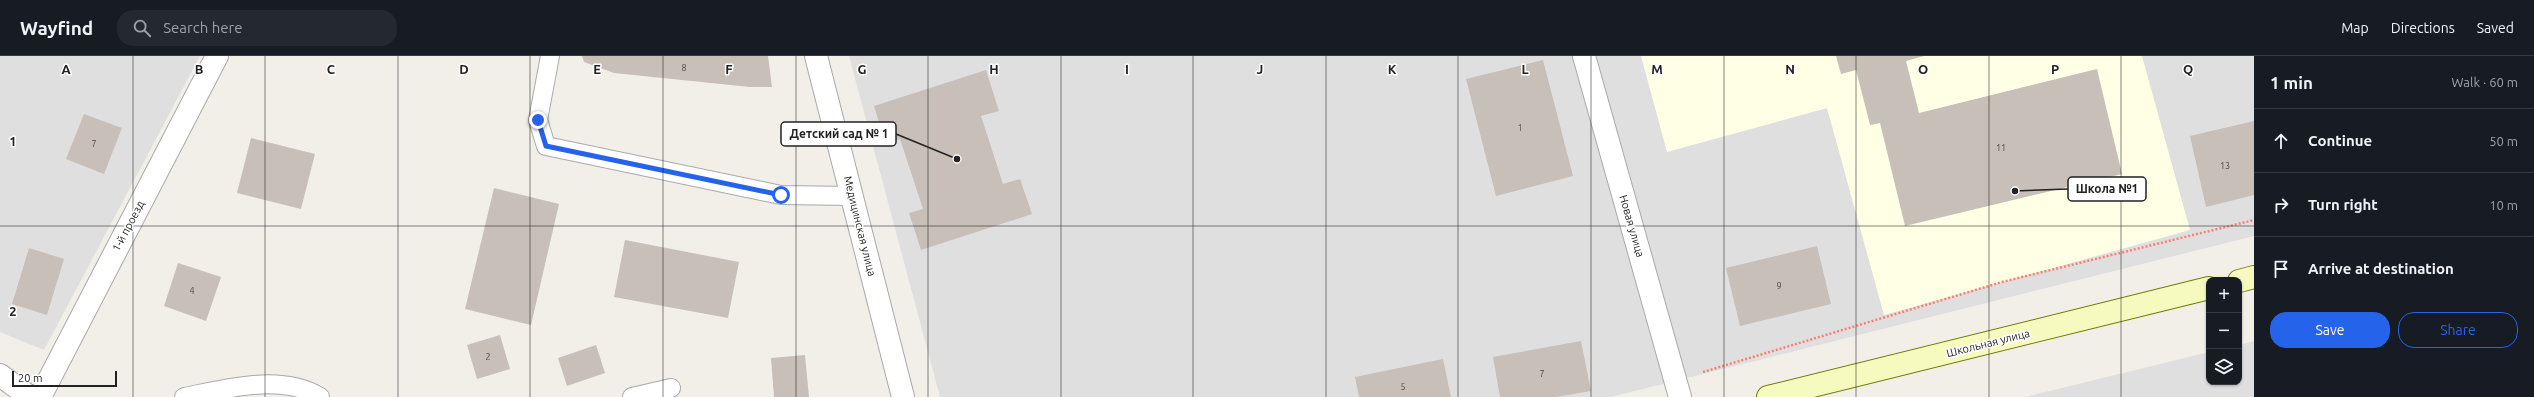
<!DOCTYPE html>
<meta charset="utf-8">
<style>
body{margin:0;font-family:Ubuntu,sans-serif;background:#242831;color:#f1f3f6}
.controls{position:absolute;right:12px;bottom:12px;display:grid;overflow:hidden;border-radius:8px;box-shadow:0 1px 3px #0004}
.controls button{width:36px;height:36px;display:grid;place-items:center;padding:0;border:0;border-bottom:1px solid #363941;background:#171b24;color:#f1f3f6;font:20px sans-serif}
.scale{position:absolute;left:12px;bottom:10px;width:105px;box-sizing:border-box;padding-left:4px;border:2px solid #222;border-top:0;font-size:11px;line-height:14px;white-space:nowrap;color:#222;-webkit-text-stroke:3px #fff;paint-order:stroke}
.stop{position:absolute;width:12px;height:12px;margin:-9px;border:3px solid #2563eb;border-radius:50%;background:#fff}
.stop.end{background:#2563eb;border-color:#fff;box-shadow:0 1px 4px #0008}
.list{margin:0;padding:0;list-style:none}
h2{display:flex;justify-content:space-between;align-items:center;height:52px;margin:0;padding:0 16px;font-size:17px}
h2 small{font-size:13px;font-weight:400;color:#9ea1a6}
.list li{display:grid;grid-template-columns:26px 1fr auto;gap:12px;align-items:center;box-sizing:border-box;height:64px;padding:0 16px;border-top:1px solid #363941}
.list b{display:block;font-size:15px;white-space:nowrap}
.list em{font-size:13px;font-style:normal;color:#9ea1a6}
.actions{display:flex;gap:8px;padding:12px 16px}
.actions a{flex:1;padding:9px 0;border:1px solid #2563eb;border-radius:16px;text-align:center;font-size:14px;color:#2563eb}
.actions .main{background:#2563eb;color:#fff}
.icon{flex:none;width:22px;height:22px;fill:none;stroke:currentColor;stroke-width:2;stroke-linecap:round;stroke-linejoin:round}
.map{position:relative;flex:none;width:2254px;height:341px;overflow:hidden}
header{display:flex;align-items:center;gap:24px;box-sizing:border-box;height:56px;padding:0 20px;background:#171b24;border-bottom:1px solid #363941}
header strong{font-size:19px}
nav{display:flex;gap:22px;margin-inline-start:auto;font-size:14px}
.search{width:280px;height:36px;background:#242831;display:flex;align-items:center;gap:10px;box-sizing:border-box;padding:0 14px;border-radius:16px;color:#9ea1a6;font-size:15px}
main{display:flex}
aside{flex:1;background:#171b24}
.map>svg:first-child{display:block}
.residential{fill:#e0dfdf}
.education{fill:#ffffe5}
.building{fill:#c7bfb8}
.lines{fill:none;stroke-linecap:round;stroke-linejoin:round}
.lane-casing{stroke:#a9a9a9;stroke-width:20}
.street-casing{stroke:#a9a9a9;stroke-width:24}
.secondary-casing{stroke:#707d05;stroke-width:24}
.path{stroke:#fa8072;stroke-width:2.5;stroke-dasharray:2 2;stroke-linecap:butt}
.lane{stroke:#fff;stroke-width:18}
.street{stroke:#fff;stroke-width:22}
.secondary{stroke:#f7fabf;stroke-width:22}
.route{stroke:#2563eb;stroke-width:5}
.grid{fill:none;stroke:#222;stroke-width:1;stroke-opacity:0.55}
.labels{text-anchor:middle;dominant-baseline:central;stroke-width:3;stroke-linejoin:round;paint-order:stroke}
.number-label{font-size:9px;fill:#4b4948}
.street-label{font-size:11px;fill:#222;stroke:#fff}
.grid-label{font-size:13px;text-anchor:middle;font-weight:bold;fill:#222;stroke:#fff;stroke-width:3;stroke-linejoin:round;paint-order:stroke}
.leader{fill:none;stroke:#222;stroke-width:1.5}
.callout-dot{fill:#222;stroke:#fff;stroke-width:1.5}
.callout{fill:#fff;stroke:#222;stroke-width:1.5}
.callout-label{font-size:12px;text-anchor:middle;font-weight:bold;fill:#222}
</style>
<header>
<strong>Wayfind</strong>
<div class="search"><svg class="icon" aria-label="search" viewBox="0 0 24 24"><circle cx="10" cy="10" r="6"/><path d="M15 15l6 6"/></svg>Search here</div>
<nav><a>Map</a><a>Directions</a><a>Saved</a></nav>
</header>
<main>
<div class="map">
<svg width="2254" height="341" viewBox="0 0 2254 341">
<rect width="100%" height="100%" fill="#f2efe9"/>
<path class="residential" d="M0,0H200L44,294L0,276Z
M849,0H2254V180L1611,341H940Z
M2254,285V341H2025L2209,296V326H2239V289Z"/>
<path class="education" d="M1641,0H2142L2190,174L1884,259L1827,52L1667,96Z"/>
<path class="building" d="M582,0H768L772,31H750L614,17L584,6Z
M1836,0H1924L1906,5L1919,57L2097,13L2122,118L1905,170L1880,67L1870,69L1856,14L1841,18Z
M1543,4L1573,120L1496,140L1466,23Z
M986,14L999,55L981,60L1003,128L1020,123L1032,158L921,194L909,157L923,153L900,83L886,88L874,50Z
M84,58L122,72L104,118L66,103Z
M2254,65V139L2206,151L2190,80Z
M251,82L315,98L301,153L237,137Z
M494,132L559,148L531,269L465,253Z
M625,184L739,206L728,262L614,241Z
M1817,190L1831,248L1740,270L1726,212Z
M29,192L64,203L47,259L12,248Z
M178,207L221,221L206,265L164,250Z
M500,279L510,313L477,323L467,289Z
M1581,285L1591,335L1556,341H1500L1493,301Z
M596,289L605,317L567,330L558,302Z
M805,299L809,341H774L771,302Z
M1443,303L1451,341H1359L1355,321Z"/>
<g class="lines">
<defs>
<path id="lane" d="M550,0L538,64L546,90L781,139L852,140
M184,341C226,333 281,317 320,341
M632,341L671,332"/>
<path id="street" d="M816,0L903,341
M1584,0L1680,341
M0,319L30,341
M40,341L217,0"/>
<path id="secondary" d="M2239,225L2254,221
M1768,341L2209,232"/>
</defs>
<use href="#lane" class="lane-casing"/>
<use href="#street" class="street-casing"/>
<use href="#secondary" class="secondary-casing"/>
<path class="path" d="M1703,316L2002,226L2254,164"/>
<use href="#lane" class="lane"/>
<use href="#street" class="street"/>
<use href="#secondary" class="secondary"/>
</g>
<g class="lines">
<path class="route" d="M538,64L546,90L781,139"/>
</g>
<path class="grid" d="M133,0V341M265,0V341M398,0V341M530,0V341M663,0V341M796,0V341M928,0V341M1061,0V341M1193,0V341M1326,0V341M1458,0V341M1591,0V341M1724,0V341M1856,0V341M1989,0V341M2121,0V341M0,170H2254"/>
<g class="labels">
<g class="number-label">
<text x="684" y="12">8</text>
<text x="1520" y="72">1</text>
<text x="94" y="88">7</text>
<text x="2001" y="92">11</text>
<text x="2225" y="110">13</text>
<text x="1779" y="230">9</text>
<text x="192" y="235">4</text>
<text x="488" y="301">2</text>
<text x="1542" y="318">7</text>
<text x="1403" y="331">5</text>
</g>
<g class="street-label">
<text transform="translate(128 170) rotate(-62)">1-й проезд</text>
<text transform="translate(860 170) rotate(76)">Медицинская улица</text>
<text transform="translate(1632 170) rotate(74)">Новая улица</text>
<text transform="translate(1988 287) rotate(-14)">Школьная улица</text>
</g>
</g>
<g class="grid-label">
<text x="66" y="18">A</text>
<text x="199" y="18">B</text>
<text x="331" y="18">C</text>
<text x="464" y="18">D</text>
<text x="597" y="18">E</text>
<text x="729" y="18">F</text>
<text x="862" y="18">G</text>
<text x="994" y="18">H</text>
<text x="1127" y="18">I</text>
<text x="1260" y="18">J</text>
<text x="1392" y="18">K</text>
<text x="1525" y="18">L</text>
<text x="1657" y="18">M</text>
<text x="1790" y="18">N</text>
<text x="1923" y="18">O</text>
<text x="2055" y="18">P</text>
<text x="2188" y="18">Q</text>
<text x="13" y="90">1</text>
<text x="13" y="260">2</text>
</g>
<path class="leader" d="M957 103L896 78M2015 135L2068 133"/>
<g class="callout-dot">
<circle cx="957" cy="103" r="4"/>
<circle cx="2015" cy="135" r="4"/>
</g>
<g class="callout">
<rect x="781" y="66" width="115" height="24" rx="4"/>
<rect x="2068" y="121" width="78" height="24" rx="4"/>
</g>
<g class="callout-label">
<text x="839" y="82">Детский сад № 1</text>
<text x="2107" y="137">Школа №1</text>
</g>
</svg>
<div class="controls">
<button>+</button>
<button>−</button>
<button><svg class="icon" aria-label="layers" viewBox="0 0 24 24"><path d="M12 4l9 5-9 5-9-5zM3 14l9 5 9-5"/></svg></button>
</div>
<div class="scale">20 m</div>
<div class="stop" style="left:781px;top:139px"></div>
<div class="stop end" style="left:538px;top:64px"></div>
</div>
<aside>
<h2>1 min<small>Walk · 60 m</small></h2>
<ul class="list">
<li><svg class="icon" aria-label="ahead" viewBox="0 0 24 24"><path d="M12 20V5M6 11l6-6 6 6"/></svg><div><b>Continue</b></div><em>50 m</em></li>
<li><svg class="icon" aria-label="right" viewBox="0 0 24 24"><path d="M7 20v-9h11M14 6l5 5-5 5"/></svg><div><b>Turn right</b></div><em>10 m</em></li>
<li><svg class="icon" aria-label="arrive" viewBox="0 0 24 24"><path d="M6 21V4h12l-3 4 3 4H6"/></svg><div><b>Arrive at destination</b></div></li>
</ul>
<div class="actions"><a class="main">Save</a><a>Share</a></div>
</aside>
</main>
